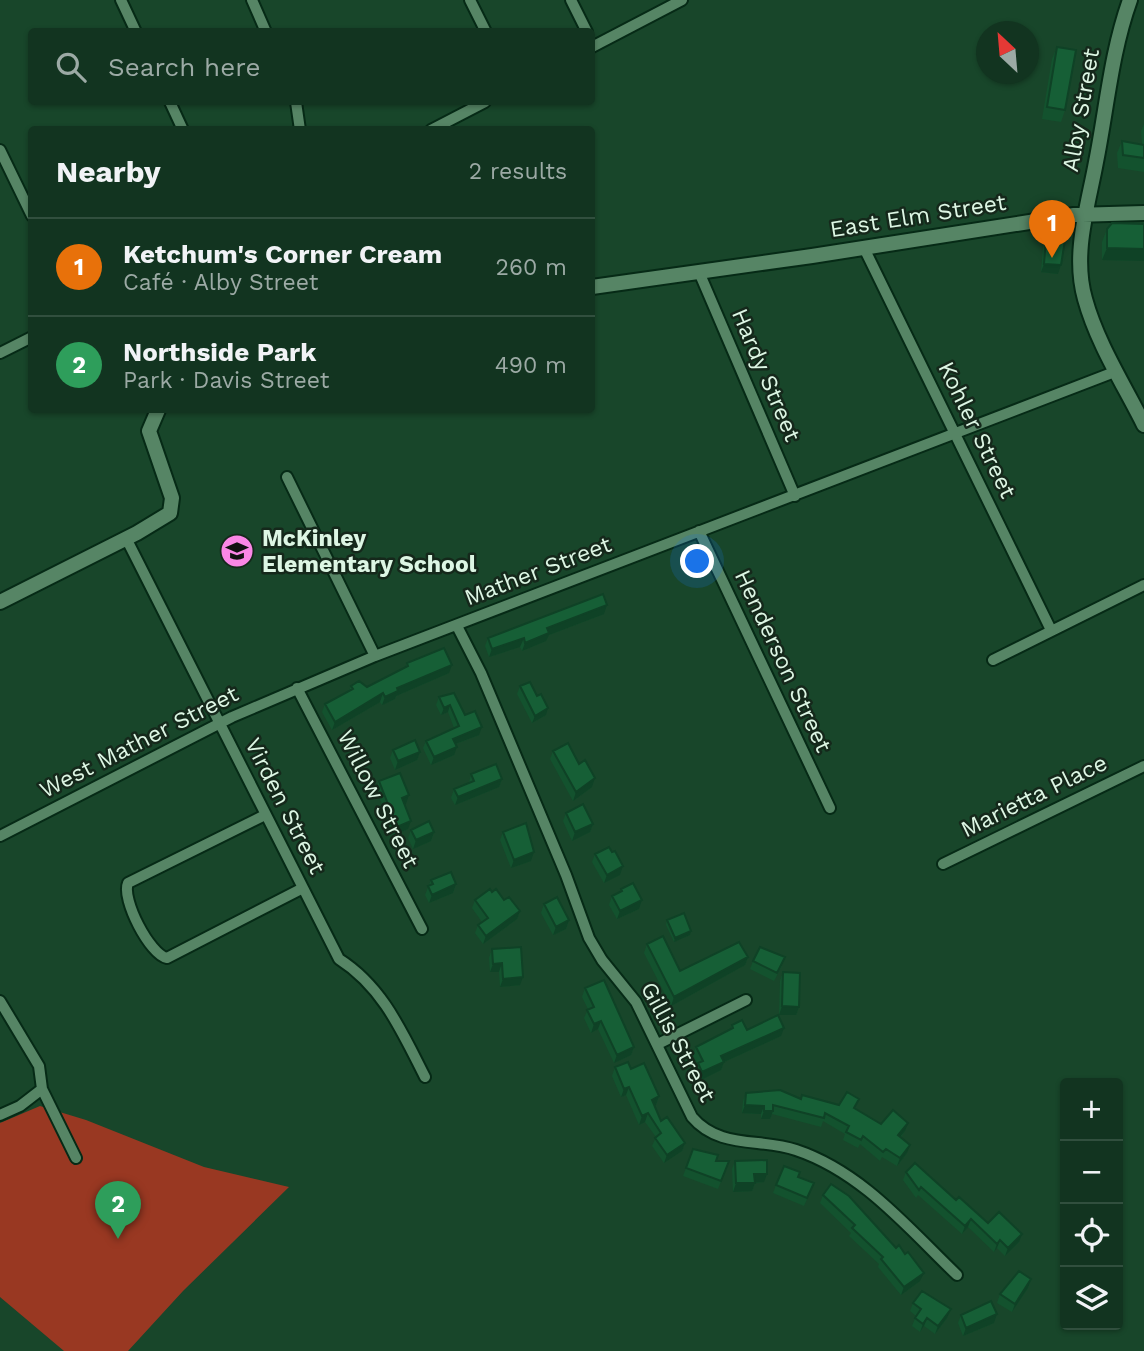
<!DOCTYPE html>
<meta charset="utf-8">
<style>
body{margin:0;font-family:"Work Sans",sans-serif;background:#1f3f2d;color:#f1f3f6}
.controls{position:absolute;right:21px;bottom:21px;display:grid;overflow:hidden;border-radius:7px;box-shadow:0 2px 5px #0004}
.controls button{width:63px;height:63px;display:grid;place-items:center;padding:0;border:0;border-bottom:2px solid #314f3e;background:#123420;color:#f1f3f6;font:35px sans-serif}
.compass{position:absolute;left:976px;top:21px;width:63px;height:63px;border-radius:50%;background:#123420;box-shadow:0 2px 5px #0004;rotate:334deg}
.you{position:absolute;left:698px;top:562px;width:24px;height:24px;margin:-18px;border:5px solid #fff;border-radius:50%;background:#1a73e8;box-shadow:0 0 0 10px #1a73e833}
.badge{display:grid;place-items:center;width:46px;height:46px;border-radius:50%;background:#fa87e6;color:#fff;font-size:23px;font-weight:700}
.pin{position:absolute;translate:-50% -58px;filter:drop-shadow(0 2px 4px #0008)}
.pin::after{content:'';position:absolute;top:37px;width:24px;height:21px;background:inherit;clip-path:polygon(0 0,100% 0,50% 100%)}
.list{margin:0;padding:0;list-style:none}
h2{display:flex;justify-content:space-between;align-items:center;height:91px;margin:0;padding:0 28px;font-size:30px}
h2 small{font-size:23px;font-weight:400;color:#9caaa5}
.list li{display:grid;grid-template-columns:46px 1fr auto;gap:21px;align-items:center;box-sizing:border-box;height:98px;padding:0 28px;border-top:2px solid #314f3e}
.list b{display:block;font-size:26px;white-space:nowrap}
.list p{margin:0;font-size:23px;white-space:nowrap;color:#9caaa5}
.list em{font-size:23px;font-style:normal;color:#9caaa5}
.icon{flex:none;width:38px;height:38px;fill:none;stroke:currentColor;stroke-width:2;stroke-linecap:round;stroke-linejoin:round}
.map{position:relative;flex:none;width:1144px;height:1351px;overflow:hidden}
.search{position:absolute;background:#123420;box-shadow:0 2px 5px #0004;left:28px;top:28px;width:567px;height:77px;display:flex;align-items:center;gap:18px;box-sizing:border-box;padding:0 24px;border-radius:7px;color:#9caaa5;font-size:26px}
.panel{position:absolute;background:#123420;box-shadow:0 2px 5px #0004;left:28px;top:126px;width:567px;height:287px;border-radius:7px}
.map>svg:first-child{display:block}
.green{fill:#993822}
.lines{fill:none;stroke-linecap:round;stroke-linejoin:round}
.minor-casing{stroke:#062a16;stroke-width:14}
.tertiary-casing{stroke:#062a16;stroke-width:18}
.minor{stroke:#568565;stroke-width:10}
.tertiary{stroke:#568565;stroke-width:14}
.wall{fill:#13522e}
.shaded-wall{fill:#0f4226}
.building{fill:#165f36;stroke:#0f4226;stroke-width:2}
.labels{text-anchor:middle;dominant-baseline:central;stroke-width:5;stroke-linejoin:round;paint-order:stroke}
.street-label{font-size:23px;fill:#ddf6e4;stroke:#15281b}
.poi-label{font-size:23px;font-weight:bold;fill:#ddf6e4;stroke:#15281b;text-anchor:start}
</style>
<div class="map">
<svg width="1144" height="1351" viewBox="0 0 1144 1351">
<rect width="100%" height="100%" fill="#18462a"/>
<path class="green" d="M40,1106L86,1120L204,1167L289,1187L183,1291L128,1351H64L0,1297V1123Z"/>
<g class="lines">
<defs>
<path id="minor" d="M121,0L136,32
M252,0L266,32
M470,0L486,32
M571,0L587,32
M592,47L682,0
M170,102L183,130
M296,102L300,130
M431,130L485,102
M0,150L32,216
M864,248L1051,630
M699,272L795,496
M0,353L32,337
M287,477L375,656
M699,531L830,808
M126,538L339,959C383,987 402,1032 425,1077
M457,626L481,673L566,875L589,938L602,960L636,1002L692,1117C719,1149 760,1138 796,1150C862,1172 908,1228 957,1275
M993,660L1144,585
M297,688L422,929
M265,815L128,883C121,899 150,955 167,958L303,888
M0,836L232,717L375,656L1117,371
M943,864L1144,766
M0,1001L39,1066L42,1089L76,1158
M658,1044L746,1000
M0,1115L20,1106L42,1089"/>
<path id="tertiary" d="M1130,0C1111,53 1107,107 1096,162C1088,206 1072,254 1085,299C1097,343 1124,385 1144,425
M592,287L812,256L1074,215L1144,213
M0,602L137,533L170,513L172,498L149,431L158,410"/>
</defs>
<use href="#minor" class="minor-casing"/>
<use href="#tertiary" class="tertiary-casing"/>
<use href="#minor" class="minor"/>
<use href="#tertiary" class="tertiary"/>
</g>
<path class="wall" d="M1057,47L1065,110L1061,122L1042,119L1052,59Z
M1144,124V172L1118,168L1117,153L1122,141L1142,145L1141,131Z
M1144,224V261L1102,260V242L1107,229Z
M1046,238L1058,274L1041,272L1043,247Z
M604,614L549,635L546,641L522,651L520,647L489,657L485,646L488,638Z
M407,663L449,673L396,696L395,699L382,705L380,702L332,730L322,712L325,704L349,691L351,686L367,687L405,668Z
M520,686L546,715L532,723L517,694Z
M439,697L465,715L479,735L456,744L454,755L431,765L423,748L426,741L454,728L448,712L441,715L436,705Z
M393,750L420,752L417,760L395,770L390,758Z
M553,751L592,787L573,801L550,759Z
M471,774L502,779L499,787L455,805L451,798L454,789L469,783Z
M379,781L406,804H404L408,829L394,835L376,789Z
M566,813L593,824L590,832L572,841L563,821Z
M411,830L434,832L431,841L413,849L408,838Z
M503,832L531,861L511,868L500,840Z
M595,854L620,875L604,883L592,862Z
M431,880L456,884L453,893L429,903L425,895Z
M621,889L639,909L617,919L609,905L612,896L620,893Z
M492,892L520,911L517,919L483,944L475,933L478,925L482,922L472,908L475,900Z
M544,904L569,920L566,929L553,935L541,913Z
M667,920L690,935L674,942L666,925Z
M647,944L680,971L748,957L745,965L671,1006L644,953Z
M492,949L520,985L500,987L499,972H490L489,958Z
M753,961L782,966L774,981L750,969Z
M783,972L799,1007L796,1015H779L780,981Z
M585,988L634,1047L631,1055L614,1063L598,1029L591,1033L584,1018L588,1009L582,997Z
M732,1025L747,1030L781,1036L724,1062L721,1070L699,1081L695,1072L698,1065L693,1055L696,1047L730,1030Z
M615,1067L631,1069L659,1096L656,1105H654L661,1121L685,1143L682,1151L664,1163L652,1146L656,1137L645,1122L639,1125L626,1095L621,1097L612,1076Z
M746,1093L801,1099L855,1109L881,1124L905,1131L901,1137L907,1153L897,1166L882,1157L880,1161L860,1144L858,1148L843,1140L845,1134L823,1121L821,1127L772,1114L770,1119H761V1114L742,1113L743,1101Z
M693,1149L716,1161H729L718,1189L683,1176Z
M735,1161L764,1182L755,1183L752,1191L733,1192L732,1169Z
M906,1172L956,1200L1019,1242L1005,1256L997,1248L994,1252L968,1227L962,1234L918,1195L916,1198L903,1180Z
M798,1177L814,1183L804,1206L773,1193L776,1185Z
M823,1195L920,1281L901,1295L878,1267L879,1264L849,1236L851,1233L820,1203Z
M1031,1279L1028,1288L1012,1312L997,1303L1000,1294Z
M913,1303L947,1318L935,1334L924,1326L920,1332L912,1326L916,1316L910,1311Z
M961,1315L994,1323L963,1336L958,1323Z"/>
<path class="shaded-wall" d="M1107,248L1144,249V261L1102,260Z
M1044,264L1061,265L1058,274L1041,272Z
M607,605L604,614L549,635L546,641L522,651L525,643L547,628Z
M524,638L520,647L489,657L492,649Z
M452,665L449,673L396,696L395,699L382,705L385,697L397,688Z
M383,693L380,702L332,730L335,722Z
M450,705L448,712L441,715L444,708Z
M548,708L546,715L532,723L535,716Z
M482,727L479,735L450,746L453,739Z
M457,747L454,755L431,765L434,757Z
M420,752L417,760L395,770L398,761Z
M595,778L592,787L573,801L576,792Z
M502,779L499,787L455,805L458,797Z
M409,795L406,804L399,807L402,798Z
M411,821L408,829L394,835L397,827Z
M593,824L590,832L572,841L575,832Z
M434,832L431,841L413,849L416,840Z
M534,852L531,861L511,868L514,860Z
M623,866L620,875L604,883L607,875Z
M456,884L453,893L429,903L432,895Z
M642,900L639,909L617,919L620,911Z
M520,911L517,919L483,944L486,936Z
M569,920L566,929L553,935L556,927Z
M691,931L690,935L674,942L675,938Z
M748,957L745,965L671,1006L674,997Z
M502,963L499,972H490L493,964Z
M523,977L520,985L500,987L503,979Z
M782,1006L799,1007L796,1015H779Z
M601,1021L598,1029L591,1033L594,1024Z
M784,1028L781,1036L724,1062L721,1070L699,1081L702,1072L721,1056Z
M634,1047L631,1055L614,1063L617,1055Z
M629,1087L626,1095L621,1097L624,1089Z
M659,1096L656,1105L649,1108L652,1100Z
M745,1105L764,1106L761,1114L742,1113Z
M764,1111H773L770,1119H761Z
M648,1113L645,1122L639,1125L642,1116Z
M908,1123L905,1131L895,1143L898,1135Z
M685,1143L682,1151L664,1163L667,1155Z
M910,1145L907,1153L897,1166L900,1158Z
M754,1174H767L764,1182L751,1183Z
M736,1183H755L752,1191L733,1192Z
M971,1219L968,1227L962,1234L965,1226Z
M1022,1234L1019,1242L1005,1256L1008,1248Z
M1000,1240L997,1248L994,1252L997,1244Z
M924,1273L920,1281L901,1295L904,1287Z
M1031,1279L1028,1288L1012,1312L1015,1304Z
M951,1309L947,1318L935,1334L938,1326Z
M997,1314L994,1323L963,1336L966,1328Z
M927,1318L924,1326L920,1332L923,1324Z"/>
<path class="building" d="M1057,47L1076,50L1065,110L1047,107Z
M1122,141L1144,145V158L1123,155Z
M1112,223L1144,224V249L1107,248V229Z
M1046,238L1065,240L1061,265L1044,264Z
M603,594L607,605L547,628L549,633L525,643L524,638L492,649L488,638Z
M444,648L452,665L397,688L398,691L385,697L383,693L335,722L325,704L353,689L351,686L359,681L367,687L408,666L407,663Z
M530,682L537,696L541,694L548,708L535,716L520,686Z
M454,693L465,715L475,711L482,727L453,739L457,747L434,757L426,741L459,726L450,705L444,708L439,697Z
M415,740L420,752L398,761L393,750Z
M568,743L579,764L585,760L595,778L576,792L553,751Z
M496,764L502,779L458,797L454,789L474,781L471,774Z
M400,773L409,795L402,798L411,821L397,827L379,781Z
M583,804L593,824L575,832L566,813Z
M429,821L434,832L416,840L411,830Z
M526,823L534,852L514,860L503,832Z
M609,847L612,852L615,851L623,866L607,875L595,854Z
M451,872L456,884L432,895L428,886L433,884L431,880Z
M633,883L642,900L620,911L612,896L622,891L621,889Z
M490,889L492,892L496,889L504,900L509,897L520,911L486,936L478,925L488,918L475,900Z
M557,897L569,920L556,927L544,904Z
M684,913L691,931L675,938L667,920Z
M663,936L680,971L739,942L748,957L674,997L647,944Z
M521,947L523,977L503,979L502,963L493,964L492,949Z
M760,947L785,957L777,973L753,961Z
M783,972L800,973L799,1007L782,1006Z
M604,980L634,1047L617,1055L601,1021L594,1024L587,1010L594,1007L585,988Z
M778,1015L784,1028L721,1056L724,1062L702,1072L698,1063L703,1061L696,1047L733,1028L732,1025L742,1020L747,1030Z
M628,1062L631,1069L644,1063L659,1096L652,1100L661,1121L667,1117L685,1143L667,1155L655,1138L661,1133L648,1113L642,1116L629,1087L624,1089L615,1067Z
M780,1090L801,1099L802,1095L839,1105L847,1092L859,1099L854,1108L881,1124L893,1110L908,1123L898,1135L910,1145L900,1158L886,1149L883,1152L863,1136L861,1140L846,1132L849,1126L825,1113L824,1118L773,1105V1111H764V1106L745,1105L746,1093Z
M693,1149L718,1155L716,1161H729L721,1181L686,1168Z
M767,1160V1174H754L755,1183H736L735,1161Z
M915,1163L956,1200L959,1197L988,1223L999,1212L1022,1234L1008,1248L1000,1240L997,1244L971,1219L965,1226L921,1187L919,1190L906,1172Z
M784,1166L800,1172L798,1177L814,1183L807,1198L776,1185Z
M831,1184L849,1196L896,1248L899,1245L905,1254L908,1252L924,1273L904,1287L881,1259L883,1257L852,1228L855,1225L823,1195Z
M1019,1271L1031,1279L1015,1304L1000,1294Z
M922,1291L951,1309L938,1326L927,1318L923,1324L915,1318L921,1309L913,1303Z
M991,1301L997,1314L966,1328L961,1315Z"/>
<defs>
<symbol id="school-disc" viewBox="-11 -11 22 22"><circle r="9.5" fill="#fa87e6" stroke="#15281b"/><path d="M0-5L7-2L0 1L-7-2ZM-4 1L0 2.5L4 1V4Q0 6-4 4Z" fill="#111"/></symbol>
</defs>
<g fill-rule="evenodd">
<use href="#school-disc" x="218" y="532" width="38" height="38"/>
</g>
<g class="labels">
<g class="street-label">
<text transform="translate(1081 110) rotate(-80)">Alby Street</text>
<text transform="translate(918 216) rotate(-9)">East Elm Street</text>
<text transform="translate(766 375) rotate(67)">Hardy Street</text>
<text transform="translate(977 430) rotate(64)">Kohler Street</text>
<text transform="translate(538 571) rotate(-21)">Mather Street</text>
<text transform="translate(783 661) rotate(65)">Henderson Street</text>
<text transform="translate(139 742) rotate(-27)">West Mather Street</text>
<text transform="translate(1034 796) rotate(-26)">Marietta Place</text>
<text transform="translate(378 799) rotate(63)">Willow Street</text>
<text transform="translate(285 806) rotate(63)">Virden Street</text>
<text transform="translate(678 1042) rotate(62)">Gillis Street</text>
</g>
<g class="poi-label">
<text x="262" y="538">McKinley<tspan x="262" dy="26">Elementary School</tspan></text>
</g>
</g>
</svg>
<div class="controls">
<button>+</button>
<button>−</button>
<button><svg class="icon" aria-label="locate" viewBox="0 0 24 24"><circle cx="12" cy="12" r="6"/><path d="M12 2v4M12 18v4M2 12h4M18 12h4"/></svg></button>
<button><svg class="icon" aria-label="layers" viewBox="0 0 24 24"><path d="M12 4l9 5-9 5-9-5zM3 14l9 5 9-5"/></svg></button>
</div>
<svg class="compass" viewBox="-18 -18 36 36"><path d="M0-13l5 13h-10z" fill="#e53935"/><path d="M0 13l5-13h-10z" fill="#9caaa5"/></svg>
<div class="you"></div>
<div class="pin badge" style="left:1052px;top:258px;background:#e8710a">1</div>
<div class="pin badge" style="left:118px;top:1239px;background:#2e9e5b">2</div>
<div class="search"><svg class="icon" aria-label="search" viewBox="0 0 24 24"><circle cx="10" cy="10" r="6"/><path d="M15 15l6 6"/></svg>Search here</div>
<section class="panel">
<h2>Nearby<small>2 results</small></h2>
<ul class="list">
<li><span class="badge" style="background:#e8710a">1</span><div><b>Ketchum's Corner Cream</b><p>Café · Alby Street</p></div><em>260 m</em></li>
<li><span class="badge" style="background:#2e9e5b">2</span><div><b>Northside Park</b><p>Park · Davis Street</p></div><em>490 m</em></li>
</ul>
</section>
</div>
